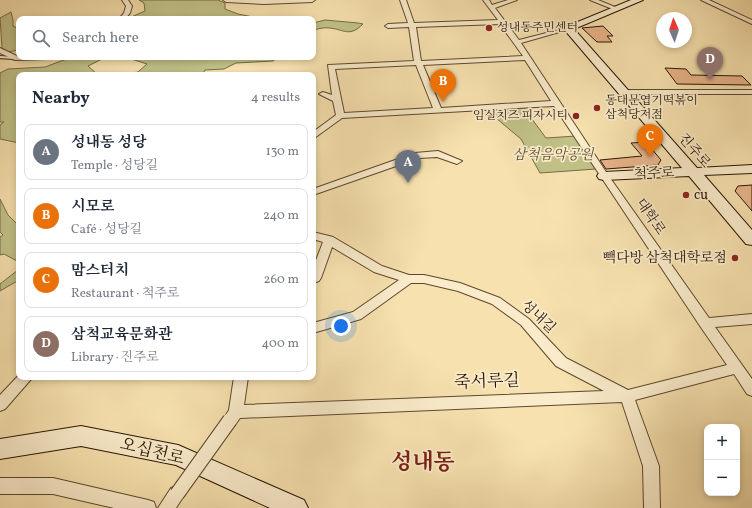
<!DOCTYPE html>
<meta charset="utf-8">
<style>
body{margin:0;font-family:Vollkorn,"Noto Serif KR",serif;background:#f2f2f3;color:#1f2937}
.controls{position:absolute;right:12px;bottom:12px;display:grid;overflow:hidden;border-radius:8px;box-shadow:0 2px 6px #0003}
.controls button{width:36px;height:36px;display:grid;place-items:center;padding:0;border:0;border-bottom:1px solid #e0e1e3;background:#fff;color:#1f2937;font:20px sans-serif}
.compass{position:absolute;left:656px;top:12px;width:36px;height:36px;border-radius:50%;background:#fff;box-shadow:0 2px 6px #0003;rotate:357deg}
.you{position:absolute;left:341px;top:326px;width:14px;height:14px;margin:-10px;border:3px solid #fff;border-radius:50%;background:#1a73e8;box-shadow:0 0 0 6px #1a73e833}
.badge{display:grid;place-items:center;width:26px;height:26px;border-radius:50%;background:#8f2418;color:#fff;font-size:13px;font-weight:700}
.pin{position:absolute;translate:-50% -33px;filter:drop-shadow(0 1px 2px #0008)}
.pin::after{content:'';position:absolute;top:21px;width:14px;height:12px;background:inherit;clip-path:polygon(0 0,100% 0,50% 100%)}
.list{margin:0;padding:0;list-style:none}
h2{display:flex;justify-content:space-between;align-items:center;height:52px;margin:0;padding:0 16px;font-size:17px}
h2 small{font-size:13px;font-weight:400;color:#747a83}
.list li{display:grid;grid-template-columns:26px 1fr auto;gap:12px;align-items:center;box-sizing:border-box;height:56px;margin:0 8px 8px;padding:0 8px;border:1px solid #e0e1e3;border-radius:8px}
.list b{display:block;font-size:15px;white-space:nowrap}
.list p{margin:0;font-size:13px;white-space:nowrap;color:#747a83}
.list em{font-size:13px;font-style:normal;color:#747a83}
.icon{flex:none;width:22px;height:22px;fill:none;stroke:currentColor;stroke-width:2;stroke-linecap:round;stroke-linejoin:round}
.map{position:relative;flex:none;width:752px;height:508px;overflow:hidden}
.search{position:absolute;background:#fff;box-shadow:0 2px 6px #0003;left:16px;top:16px;width:300px;height:44px;display:flex;align-items:center;gap:10px;box-sizing:border-box;padding:0 14px;border-radius:8px;color:#747a83;font-size:15px}
.panel{position:absolute;background:#fff;box-shadow:0 2px 6px #0003;left:16px;top:72px;width:300px;height:308px;border-radius:8px}
.map>svg:first-child{display:block}
.green{fill:#c1c288;stroke:#766c46}
.building{fill:#e9b58b;stroke:#2a1504}
.lines{fill:none;stroke-linecap:round;stroke-linejoin:round}
.lane-casing{stroke:#5d482f;stroke-width:2.5}
.street-casing{stroke:#5d482f;stroke-width:2}
.secondary-casing{stroke:#2a1504;stroke-width:2}
.lane{fill:#faeccb;fill-rule:evenodd}
.street{fill:#faeccb;fill-rule:evenodd}
.secondary{fill:#faeccb;fill-rule:evenodd}
.street-bridge-casing{stroke:#5d482f;stroke-width:16;stroke-linecap:butt}
.street-bridge{stroke:#faeccb;stroke-width:14}
.poi-dot{fill:#8f2418;stroke:#faeccb;stroke-width:1.5}
.labels{text-anchor:middle;dominant-baseline:central;stroke-width:3.5;stroke-linejoin:round;paint-order:stroke}
.far-poi-label{font-size:12px;fill:#2a1504;stroke:#faeccb;text-anchor:start}
.street-label{font-size:14px;fill:#2a1504;stroke:#faeccb}
.park-label{font-size:14px;font-style:italic;fill:#5f5232;stroke:#faeccb}
.poi-label{font-size:14px;fill:#2a1504;stroke:#faeccb;text-anchor:start}
.near-street-label{font-size:17px;fill:#2a1504;stroke:#faeccb}
.near-district-label{font-size:22px;font-weight:bold;fill:#7a1f14;stroke:#faeccb}
</style>
<div class="map">
<svg width="752" height="508" viewBox="0 0 752 508">
<rect width="100%" height="100%" fill="#f7e2af"/>
<filter id="stains"><feTurbulence type="fractalNoise" baseFrequency=".005" numOctaves="4"/><feColorMatrix values="0 0 0 0 .2 0 0 0 0 .09 0 0 0 0 .02 0 0 0 .5 -.17"/></filter>
<radialGradient id="worn" r=".72"><stop offset=".6" stop-color="#630" stop-opacity="0"/><stop offset="1" stop-color="#630" stop-opacity=".3"/></radialGradient>
<path class="green" d="M139,0H218L225,3V9L238,14L263,19H127L145,11L144,3Z
M11,12L13,20V26L19,29V50L7,52L2,48L0,18Z
M325,20L358,23L363,24C349,38 344,29 329,28C324,27 318,29 313,30V23Z
M72,57H106L88,66L98,75H19V143L0,139V125L4,122H0V73L8,69L45,67Z
M125,57H278L273,61L236,63L224,69L205,70L202,75H173L169,73L164,75H119L138,72L147,64Z
M523,107L546,138L576,136L596,169L540,173L521,139L485,109Z
M0,199L8,215L18,225L19,224V280L0,291V284L18,270L17,261L4,254L0,255V237L3,235L0,232Z"/>
<path class="building" d="M603,26L613,36H607L612,42H597L582,28Z
M665,68L686,69L691,75L742,76L751,85L677,84Z
M646,142L661,160L658,165L606,169L600,160L642,156L631,143Z
M752,185V211L735,191L738,186Z"/>
<g class="lines">
<defs>
<path id="lane" d="M0,56L15,57L17,58L15,59L0,58Z"/>
<path id="street" d="M122,0H128L132,6L130,13L125,19H119L124,13L126,6Z
M223,0H315L312,2L264,4L226,2Z
M400,0H406L414,23L498,20L483,0H489L492,5L508,0H517L495,8L519,40L570,27V29L521,43L608,175L709,318L752,314V324L715,327L752,379V396L747,394L734,374L635,400L659,466L660,508H644L643,466L622,402L240,418L235,425L230,426L225,425L223,420L229,410L234,377H248L244,405L604,391L556,366L521,325L492,304L458,291L424,283H411L361,319L313,333V323L353,312L399,280L374,272L332,247L321,278L319,281L313,283V268L323,242L313,239V232L333,237L382,266L409,275H424L460,283L500,298L529,319L566,358L628,390L727,365L700,326L554,106L342,118L313,139V132L336,115L333,101L319,94L323,92L332,95L328,65L414,61L409,27L388,28L385,26L388,24L408,23ZM500,24L523,56L421,61L416,27ZM525,60L551,101L441,108L423,65ZM416,65L433,108L344,113L335,69Z
M590,0H598L620,9L615,10Z
M701,0H709L752,20V24Z
M0,48L19,57H51L47,59L15,60L0,53Z
M619,90H752V94H619Z
M438,151L462,161L457,164L437,157L419,158L313,195V189L415,153Z
M19,375V377H33L5,409L0,411V395Z
M0,478H53L148,500L154,502L156,508H114L53,494H0Z
M177,486L183,488L185,494L176,508H158L171,488Z"/>
<path id="secondary" d="M631,0H643L574,29L697,168L752,165V173L704,175L752,230V245L746,244L689,176L604,180L599,179L597,176L599,173L604,172L682,168L563,28Z
M81,426L178,445L304,500L308,508H270L176,465L81,446L0,459V439Z"/>
</defs>
<use href="#lane" class="lane-casing"/>
<use href="#street" class="street-casing"/>
<use href="#secondary" class="secondary-casing"/>
<use href="#lane" class="lane"/>
<use href="#street" class="street"/>
<use href="#secondary" class="secondary"/>
<defs>
<path id="street-bridge" d="M177,494L230,420"/>
</defs>
<use href="#street-bridge" class="street-bridge-casing"/>
<use href="#street-bridge" class="street-bridge"/>
</g>
<g class="poi-dot">
<circle cx="489" cy="28" r="4"/>
<circle cx="597" cy="108" r="4"/>
<circle cx="576" cy="116" r="4"/>
<circle cx="686" cy="195" r="4"/>
<circle cx="735" cy="258" r="4"/>
</g>
<g class="labels">
<g class="far-poi-label">
<text x="497" y="28">성내동주민센터</text>
<text x="605" y="101">동대문엽기떡볶이<tspan x="605" dy="14">삼척당저점</tspan></text>
<text x="568" y="116" text-anchor="end">임실치즈 피자시티</text>
</g>
<g class="street-label">
<text transform="translate(694 151) rotate(49)">진주로</text>
<text transform="translate(654 174) rotate(-3)">척주로</text>
<text transform="translate(650 217) rotate(56)">대학로</text>
<text transform="translate(538 317) rotate(43)">성내길</text>
</g>
<g class="park-label">
<text x="553" y="155">삼척음악공원</text>
</g>
<g class="poi-label">
<text x="694" y="195">cu</text>
<text x="727" y="258" text-anchor="end">빽다방 삼척대학로점</text>
</g>
<g class="near-street-label">
<text transform="translate(487 382) rotate(-2)">죽서루길</text>
<text transform="translate(152 452) rotate(14)">오십천로</text>
</g>
<g class="near-district-label">
<text x="423" y="463">성내동</text>
</g>
</g>
<rect width="100%" height="100%" filter="url(#stains)"/>
<rect width="100%" height="100%" fill="url(#worn)"/>
</svg>
<div class="controls">
<button>+</button>
<button>−</button>
</div>
<svg class="compass" viewBox="-18 -18 36 36"><path d="M0-13l5 13h-10z" fill="#e53935"/><path d="M0 13l5-13h-10z" fill="#747a83"/></svg>
<div class="you"></div>
<div class="pin badge" style="left:408px;top:183px;background:#6b7280">A</div>
<div class="pin badge" style="left:443px;top:102px;background:#e8710a">B</div>
<div class="pin badge" style="left:650px;top:157px;background:#e8710a">C</div>
<div class="pin badge" style="left:710px;top:80px;background:#8d6e63">D</div>
<div class="search"><svg class="icon" aria-label="search" viewBox="0 0 24 24"><circle cx="10" cy="10" r="6"/><path d="M15 15l6 6"/></svg>Search here</div>
<section class="panel">
<h2>Nearby<small>4 results</small></h2>
<ul class="list">
<li><span class="badge" style="background:#6b7280">A</span><div><b>성내동 성당</b><p>Temple · 성당길</p></div><em>130 m</em></li>
<li><span class="badge" style="background:#e8710a">B</span><div><b>시모로</b><p>Café · 성당길</p></div><em>240 m</em></li>
<li><span class="badge" style="background:#e8710a">C</span><div><b>맘스터치</b><p>Restaurant · 척주로</p></div><em>260 m</em></li>
<li><span class="badge" style="background:#8d6e63">D</span><div><b>삼척교육문화관</b><p>Library · 진주로</p></div><em>400 m</em></li>
</ul>
</section>
</div>
